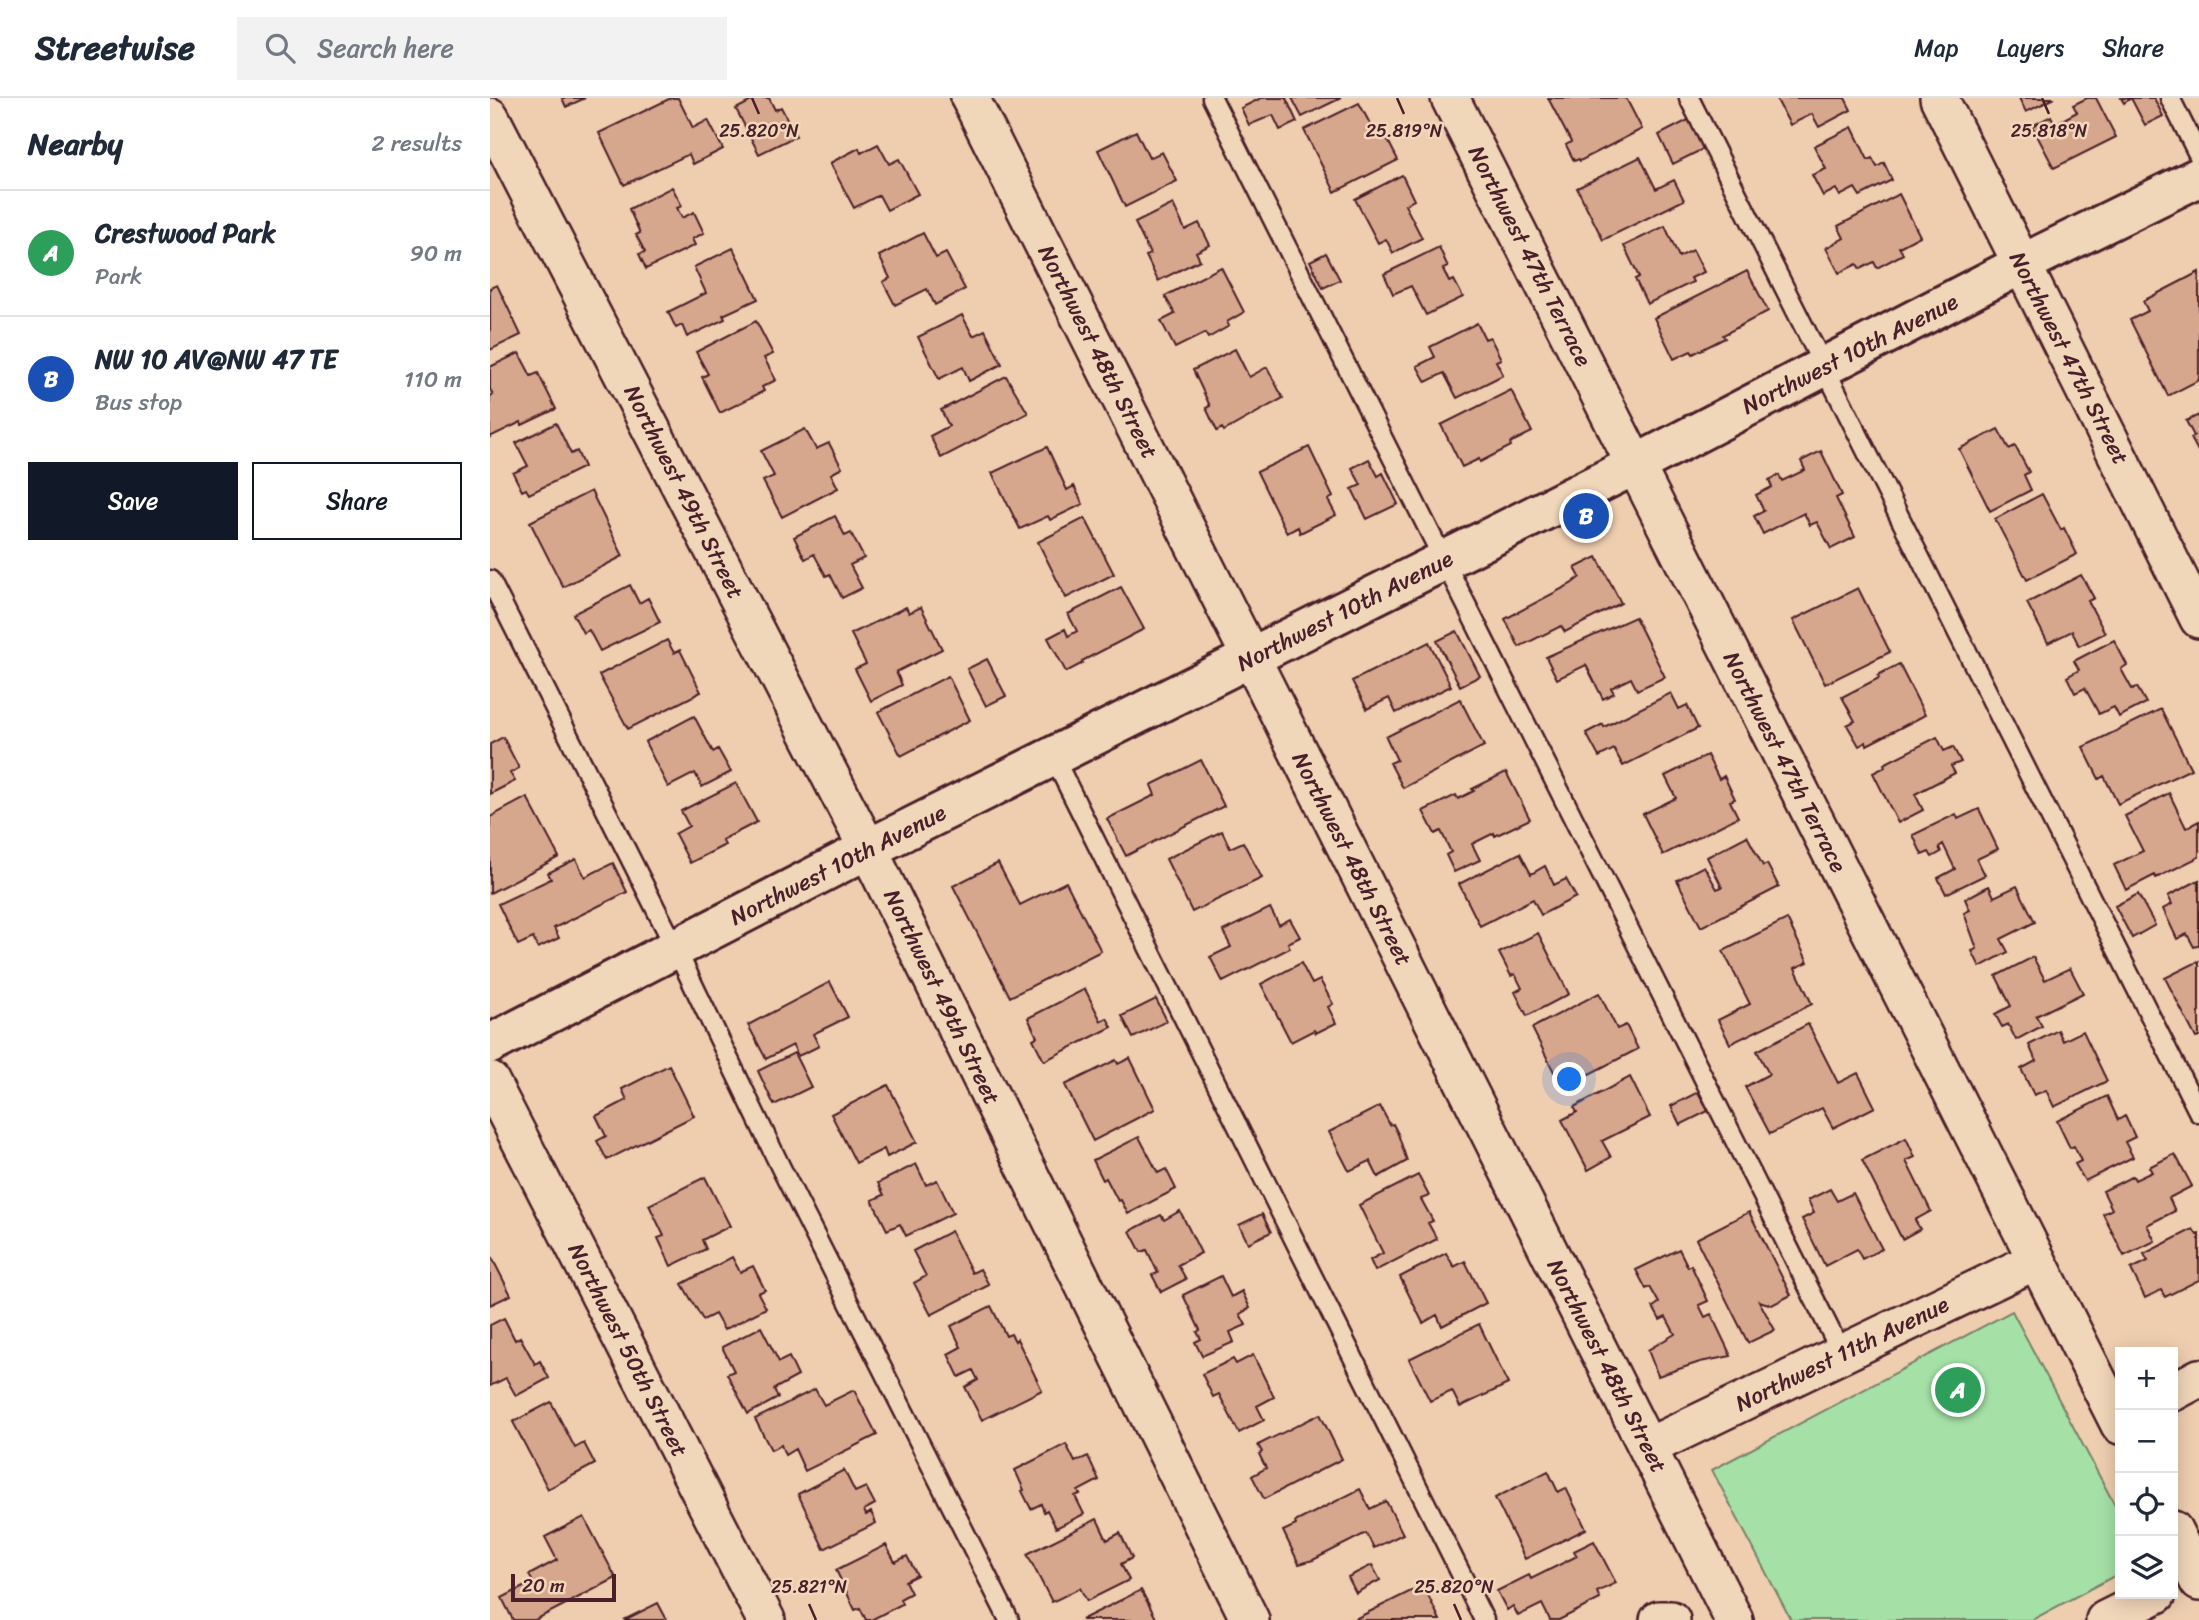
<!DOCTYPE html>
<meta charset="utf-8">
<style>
body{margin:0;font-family:Sriracha,sans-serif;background:#f2f2f3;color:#1f2937}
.controls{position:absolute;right:21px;bottom:21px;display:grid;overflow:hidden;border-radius:0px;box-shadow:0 4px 18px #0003}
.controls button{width:63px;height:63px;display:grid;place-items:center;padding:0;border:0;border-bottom:2px solid #e0e1e3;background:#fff;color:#1f2937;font:35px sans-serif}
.scale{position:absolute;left:21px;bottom:18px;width:105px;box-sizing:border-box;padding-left:7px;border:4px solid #4a1f2b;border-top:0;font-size:19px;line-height:24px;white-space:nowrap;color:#4a1f2b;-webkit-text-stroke:5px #f1d7b9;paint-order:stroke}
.you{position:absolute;left:1080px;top:982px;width:24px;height:24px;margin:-18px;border:5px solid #fff;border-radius:50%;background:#1a73e8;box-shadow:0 0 0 10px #1a73e833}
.badge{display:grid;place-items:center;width:46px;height:46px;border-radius:50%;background:#111827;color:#fff;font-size:23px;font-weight:700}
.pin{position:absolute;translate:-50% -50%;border:4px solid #fff;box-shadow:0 2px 7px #0006}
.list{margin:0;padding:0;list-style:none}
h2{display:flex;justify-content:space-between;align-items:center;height:91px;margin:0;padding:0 28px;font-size:30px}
h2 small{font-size:23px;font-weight:400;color:#747a83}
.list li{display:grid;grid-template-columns:46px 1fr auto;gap:21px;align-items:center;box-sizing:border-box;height:126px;padding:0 28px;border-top:2px solid #e0e1e3}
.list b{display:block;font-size:26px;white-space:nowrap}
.list p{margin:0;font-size:23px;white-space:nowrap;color:#747a83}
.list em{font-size:23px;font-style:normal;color:#747a83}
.actions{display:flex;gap:14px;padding:21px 28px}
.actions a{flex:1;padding:16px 0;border:2px solid #111827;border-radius:0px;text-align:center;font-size:24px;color:#111827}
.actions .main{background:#111827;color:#fff}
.icon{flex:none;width:38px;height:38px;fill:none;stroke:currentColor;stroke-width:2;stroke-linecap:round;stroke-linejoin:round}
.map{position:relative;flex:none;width:1709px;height:1522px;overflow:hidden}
header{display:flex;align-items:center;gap:42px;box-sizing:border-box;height:98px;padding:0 35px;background:#fff;border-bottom:2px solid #e0e1e3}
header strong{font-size:33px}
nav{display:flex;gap:38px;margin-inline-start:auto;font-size:24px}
.search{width:490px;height:63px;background:#f2f2f3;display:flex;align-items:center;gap:18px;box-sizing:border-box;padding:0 24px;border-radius:0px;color:#747a83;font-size:26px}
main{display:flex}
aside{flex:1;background:#fff}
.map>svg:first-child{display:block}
.green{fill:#a5e1a7;stroke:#788069;stroke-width:2}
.building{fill:#d7a78d;stroke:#4a1f2b;stroke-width:2}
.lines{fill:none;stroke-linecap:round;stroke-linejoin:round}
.lane-casing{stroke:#4a1f2b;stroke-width:23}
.street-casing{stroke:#4a1f2b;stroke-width:42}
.secondary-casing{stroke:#4a1f2b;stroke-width:44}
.lane{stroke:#f1d7b9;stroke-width:18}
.street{stroke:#f1d7b9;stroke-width:37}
.secondary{stroke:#f1d7b9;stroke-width:38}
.ticks{fill:none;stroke:#4a1f2b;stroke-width:2.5}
.labels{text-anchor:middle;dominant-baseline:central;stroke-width:5;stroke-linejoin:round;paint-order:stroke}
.street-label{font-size:23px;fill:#4a1f2b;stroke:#f1d7b9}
.ticks-label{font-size:18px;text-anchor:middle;fill:#4a1f2b;stroke:#f1d7b9;stroke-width:5;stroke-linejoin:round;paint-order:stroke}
</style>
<header>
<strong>Streetwise</strong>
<div class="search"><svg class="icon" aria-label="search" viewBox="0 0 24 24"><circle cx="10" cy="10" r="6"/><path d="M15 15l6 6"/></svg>Search here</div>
<nav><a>Map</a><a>Layers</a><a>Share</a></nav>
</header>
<main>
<aside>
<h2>Nearby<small>2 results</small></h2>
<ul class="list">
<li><span class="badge" style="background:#2e9e5b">A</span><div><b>Crestwood Park</b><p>Park</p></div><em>90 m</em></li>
<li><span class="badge" style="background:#1a4fb4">B</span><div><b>NW 10 AV@NW 47 TE</b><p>Bus stop</p></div><em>110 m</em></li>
</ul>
<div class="actions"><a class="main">Save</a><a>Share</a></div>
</aside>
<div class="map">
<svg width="1709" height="1522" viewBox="0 0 1709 1522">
<rect width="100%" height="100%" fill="#efceb0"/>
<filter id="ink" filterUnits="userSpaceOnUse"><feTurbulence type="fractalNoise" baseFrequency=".0143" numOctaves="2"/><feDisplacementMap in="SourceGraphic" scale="14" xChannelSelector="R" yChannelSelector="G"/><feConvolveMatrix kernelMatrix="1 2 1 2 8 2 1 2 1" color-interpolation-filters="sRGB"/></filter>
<g filter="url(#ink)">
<path class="green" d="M1522,1213L1630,1417V1475L1542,1522H1301L1222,1372Z"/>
<path class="building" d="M72,0H95L76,9Z
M181,0H188L203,30L218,22L233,51L203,66L199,56L134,87L109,35Z
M267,0H279L285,12L291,9L306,38L269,56L246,11Z
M771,0H796L807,24L790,32L783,17L759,27L751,10Z
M802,0H851L812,19Z
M1058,0H1136L1152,31L1090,63L1089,61L1084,63L1076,47L1081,44Z
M1286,0H1355L1361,12L1329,29L1322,16L1300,27Z
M1529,0H1565L1536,14Z
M1597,0H1606L1626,39L1564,70L1542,28L1561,18L1565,26L1587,14L1583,7Z
M1631,0H1664L1673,18L1655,27L1641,0L1634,5Z
M869,5L886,37L893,33L908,62L845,94L814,32Z
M1200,21L1215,50L1183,66L1169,37Z
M1362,29L1378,62L1382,60L1387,69L1394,65L1402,82L1370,98L1365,90L1350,98L1346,91L1333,98L1322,77L1336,71L1324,48Z
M646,33L659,60L672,54L687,83L635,109L608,52Z
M388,46L399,66L409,61L428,96L397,112L389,97L364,110L340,65L369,50L371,55Z
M1150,59L1166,91L1184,82L1194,102L1113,142L1087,90Z
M912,77L924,102L915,107L932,140L903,155L896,141L888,145L865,101Z
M182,89L192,108L187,110L192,120L204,114L214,135L202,141L205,147L156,171L149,156L155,154L146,137L150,135L139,111Z
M1409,96L1430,138L1409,149L1413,156L1387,170L1384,164L1370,171L1367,166L1349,175L1336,150L1354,140L1348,128Z
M683,106L695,132L709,125L720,147L706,154L710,162L668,183L656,158L660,156L645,125Z
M1175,128L1189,159L1203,152L1214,174L1201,180L1203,184L1157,206L1145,181L1149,179L1134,148Z
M433,135L446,160L456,155L475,191L445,207L437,191L405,207L393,184L400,180L389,158Z
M949,149L958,169L953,171L959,184L964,182L973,199L936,217L921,188L903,196L894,176Z
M243,150L268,201L233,217L235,221L197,239L192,227L186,230L178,214L216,195L204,169Z
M836,155L850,182L833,190L820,163Z
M731,169L754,214L737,224L739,228L718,240L715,235L685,250L671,223L685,216L675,198Z
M1257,173L1278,213L1233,237L1235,240L1203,256L1201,253L1184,261L1164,220Z
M1709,174V282L1678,298L1640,222L1658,213L1653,203Z
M7,187L31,237L0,252V190Z
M472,217L483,238L495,232L512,266L479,283L473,269L449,281L428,239Z
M266,223L283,256L274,260L286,282L272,289L274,293L230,315L212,279L218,276L206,254Z
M987,225L995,241L1000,239L1011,261L1006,263L1013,277L967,300L954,275L936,284L927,268L945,259L940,249Z
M745,251L759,279L777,269L793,300L734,333L732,330L727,333L716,310L720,308L703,272Z
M29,255L41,278L48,275L66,311L32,327L31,324L0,339V298L3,297L0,291V269Z
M516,278L538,315L451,360L440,338L459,328L451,312Z
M1021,292L1042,334L1020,345L1021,348L990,364L989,361L972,369L951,327Z
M1709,317V355L1701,340L1704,338L1696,323Z
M66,325L81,356L87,353L94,369L39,396L36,391L32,393L23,375L38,368L26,345Z
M315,331L326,351L339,345L352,370L341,376L348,390L292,419L273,383L284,378L271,353Z
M1508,331L1519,351L1525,348L1539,374L1534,377L1541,392L1500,413L1469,351Z
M557,349L577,392L584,388L593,406L560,422L558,418L530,431L502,375Z
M819,349L843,399L838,402L846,417L810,435L808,429L797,435L767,374Z
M1331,353L1352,397L1346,400L1365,439L1341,451L1327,424L1320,427L1314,415L1273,436L1264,418L1274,413L1266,397L1282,389L1279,382L1289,377L1292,383L1315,372L1311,363Z
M879,361L888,378L893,375L908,406L877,421L862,391L871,387L862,370Z
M101,393L133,458L73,489L40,424Z
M1552,396L1571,432L1574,430L1587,456L1537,482L1505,421Z
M345,418L355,438L361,435L374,460L360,467L372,490L352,500L340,476L336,478L324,456L315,461L304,439Z
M595,420L624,476L576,500L548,444Z
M1107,459L1131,505L1075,534L1071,528L1029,549L1015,521L1081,486L1090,479L1085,470Z
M1591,477L1604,500L1598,503L1615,535L1589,548L1582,533L1558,545L1537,505Z
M140,487L149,505L158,500L170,524L110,553L99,532L93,535L83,516Z
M631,489L654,531L592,563L593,565L576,574L558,540L575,531L578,538L587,533L578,516Z
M1368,490L1400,554L1335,586L1303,522Z
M416,509L419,515L431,509L452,551L406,574L412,587L381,603L365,571L376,566L361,536Z
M1145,519L1175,579L1147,592L1141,580L1121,590L1124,595L1113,601L1096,567L1067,581L1056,559Z
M967,533L990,578L970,588L947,543Z
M177,542L184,555L190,552L211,594L138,631L109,577Z
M1624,542L1637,567L1631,571L1642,591L1647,589L1656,605L1629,619L1624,609L1609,616L1595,590L1585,595L1577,579L1589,572L1584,563Z
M939,544L961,588L906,615L899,600L877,611L862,583Z
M497,561L516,598L496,608L477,571Z
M1409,566L1435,617L1377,647L1376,644L1369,648L1357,627L1365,623L1352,599L1389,580L1388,577Z
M458,578L480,622L411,658L388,614Z
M1181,595L1189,611L1197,607L1208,630L1133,668L1124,651L1109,659L1096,635L1113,626L1114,629Z
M970,601L994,648L913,690L900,665L907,662L896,639Z
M1671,611L1701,671L1628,706L1614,678L1609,681L1593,649Z
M204,618L223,654L228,651L241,674L212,689L205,675L178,689L155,644Z
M13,639L29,670L20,675L25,683L0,696V646Z
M1447,639L1454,653L1463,649L1471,664L1461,668L1465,675L1425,696L1433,712L1408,725L1383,675L1395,669L1394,666Z
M1217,657L1229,681L1234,678L1245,701L1240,703L1248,719L1173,757L1153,716L1186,700L1175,678Z
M711,662L734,708L636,758L617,721L665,697L661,687Z
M1016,674L1040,721L1005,738L1004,735L982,746L990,762L964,774L956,757L961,754L951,733L945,736L933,713L966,697L968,701L984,693L982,691Z
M246,685L267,724L232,742L235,747L200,765L185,736L199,728L191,713Z
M1679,695L1696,730L1709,723V759L1666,780L1665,777L1636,792L1624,767L1653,753L1635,718Z
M37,699L69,759L0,795V719Z
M1489,711L1508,751L1487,761L1495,777L1456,796L1448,780L1465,771L1453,746L1449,749L1451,754L1442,759L1439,754L1432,757L1423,737L1466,716L1468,721Z
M732,733L740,750L753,744L772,780L702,814L676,761Z
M1257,738L1273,768L1277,766L1289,789L1211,829L1187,782L1214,768L1227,791L1232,789L1217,759Z
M1030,755L1041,776L1055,768L1064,787L1076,781L1086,799L1051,817L1043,801L990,828L969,786Z
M86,761L95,779L123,765L137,794L64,830L69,840L48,850L43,840L28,847L8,806L61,781L58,775Z
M508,765L530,807L576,784L611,853L520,899L463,788Z
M1709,782V847L1704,849L1697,836L1687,841L1673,811L1682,806L1678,798Z
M1499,788L1504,799L1527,788L1545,824L1511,841L1518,854L1490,869L1482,853L1487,851L1474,815L1480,812L1475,801Z
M1648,796L1665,827L1642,840L1625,808Z
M780,810L789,827L800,821L810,839L798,845L800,850L733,884L720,859L741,849L733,833Z
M1297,821L1318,864L1305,870L1322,906L1240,946L1228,922L1260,906L1233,853Z
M1048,835L1079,896L1037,918L1025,894L1032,890L1025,876L1021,878L1009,855Z
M1543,859L1555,882L1580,870L1593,895L1546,918L1552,928L1526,942L1518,926L1512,929L1505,916L1521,908L1506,878Z
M1709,863V939L1706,940L1675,880Z
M811,865L822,886L830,882L843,906L838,909L846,925L826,935L824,932L801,944L771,886Z
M340,884L358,919L323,936L329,948L319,953L308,958L303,947L276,961L258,927Z
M595,891L611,923L617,920L622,929L554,963L543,941L547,939L538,920Z
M1109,895L1127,931L1136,927L1148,951L1072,990L1042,930Z
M666,901L677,923L643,940L632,918Z
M1318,926L1348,985L1368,975L1385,1009L1343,1030L1332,1010L1280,1036L1255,989L1279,976L1267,953Z
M1568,932L1573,943L1593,933L1617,983L1564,1009L1556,992L1544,997L1531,971L1546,963L1539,947Z
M304,955L321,989L284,1007L268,973Z
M640,960L665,1011L603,1043L575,987L626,962L628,966Z
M179,967L204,1018L117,1062L107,1043L116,1038L106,1018L137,1002L132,991Z
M1140,979L1160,1019L1112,1043L1121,1059L1098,1072L1072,1022L1087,1014L1084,1009Z
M398,987L427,1044L397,1059L394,1051L366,1065L341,1016Z
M1208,994L1218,1013L1190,1027L1181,1008Z
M1617,998L1628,1022L1635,1018L1645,1039L1635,1044L1643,1059L1595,1083L1585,1066L1591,1063L1584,1048L1580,1050L1567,1023Z
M890,1008L900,1027L903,1026L908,1036L917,1063L888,1079L880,1063L859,1073L839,1034Z
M649,1039L668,1075L676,1071L686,1091L638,1116L631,1102L628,1103L616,1080L613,1082L603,1062Z
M1416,1040L1425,1059L1416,1063L1441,1113L1425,1122L1430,1131L1412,1141L1372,1062Z
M1685,1056L1702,1088L1679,1100L1685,1113L1657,1127L1665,1143L1634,1158L1613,1116L1622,1111L1613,1093L1643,1078L1645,1082L1662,1074L1659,1069Z
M426,1066L436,1087L447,1082L463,1115L416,1138L410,1126L397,1132L382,1102L394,1097L388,1085Z
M928,1077L939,1098L931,1101L943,1123L938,1125L947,1141L885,1173L880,1162L893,1155L869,1107Z
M215,1079L240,1128L212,1142L216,1151L181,1168L168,1140L174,1138L159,1107Z
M1340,1091L1347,1103L1363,1095L1392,1151L1372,1161L1367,1151L1335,1168L1312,1121L1324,1115L1318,1102Z
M690,1113L711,1155L688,1167L696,1181L671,1194L662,1177L668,1175L657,1152L651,1154L640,1133L671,1117L674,1122Z
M1259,1114L1301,1197L1282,1207L1269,1203L1285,1232L1258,1245L1206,1141Z
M772,1116L781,1134L758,1145L749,1127Z
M1703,1131L1707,1137L1709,1136V1182L1675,1199L1671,1192L1655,1200L1641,1171L1658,1163L1654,1156Z
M461,1133L482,1175L490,1171L499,1187L441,1217L424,1185L436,1178L423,1153Z
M1189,1151L1198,1169L1201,1167L1218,1203L1209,1207L1215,1219L1221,1216L1241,1258L1210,1264L1168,1278L1158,1252L1185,1236L1176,1219L1170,1222L1163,1209L1169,1205L1160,1189L1156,1191L1146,1172Z
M956,1155L964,1169L975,1163L996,1205L952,1228L947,1217L933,1225L910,1179Z
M0,1156L21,1197L0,1207Z
M242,1159L250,1174L263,1168L275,1192L268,1195L276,1210L234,1232L225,1216L213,1222L192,1186Z
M731,1178L741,1199L752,1193L760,1210L750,1216L756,1227L740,1234L744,1244L712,1258L705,1244L711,1241L707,1234L710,1232L693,1197Z
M501,1208L516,1238L521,1236L525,1243L527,1241L552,1292L492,1322L475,1289L488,1282L483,1272L469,1279L458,1256L471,1249L461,1228Z
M14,1220L25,1242L30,1239L45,1266L50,1263L59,1280L26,1298L16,1280L0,1288V1227Z
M989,1226L1018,1286L970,1309L962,1293L940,1303L919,1261Z
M271,1229L289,1264L299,1259L308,1278L284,1291L288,1300L258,1316L237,1276L244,1273L232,1249Z
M763,1257L784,1299L767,1308L774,1322L749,1335L729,1296L723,1299L712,1276L743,1261L746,1266Z
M325,1291L334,1307L364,1292L387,1337L315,1373L305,1351L295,1357L291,1347L281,1352L265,1321Z
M61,1304L85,1350L94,1345L105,1366L58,1391L23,1324Z
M830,1316L852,1361L774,1401L762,1378L776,1370L769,1356L772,1354L768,1347Z
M576,1346L585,1364L598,1358L609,1382L588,1393L590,1396L585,1398L594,1416L566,1430L557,1412L554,1414L551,1406L541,1411L532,1393L534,1392L525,1372Z
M354,1372L365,1394L376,1389L385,1406L374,1412L376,1417L381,1414L386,1425L334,1451L308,1396Z
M1058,1373L1068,1394L1076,1390L1096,1431L1035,1461L1005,1400Z
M870,1391L880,1411L896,1403L913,1436L884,1450L876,1435L823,1462L809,1466L793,1433L806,1427L805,1424Z
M94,1419L126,1480L45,1522H23L12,1500L43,1484L39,1477L67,1462L55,1439Z
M607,1421L617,1442L630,1435L642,1460L631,1466L639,1482L597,1503L590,1490L562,1504L537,1456Z
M1104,1443L1126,1485L1107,1494L1110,1501L1069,1522H1060L1052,1506L1028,1518L1023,1508L1017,1512L1007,1493L1039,1477L1041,1481L1087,1458L1084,1453Z
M396,1447L405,1464L417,1458L427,1477L415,1483L421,1495L410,1501L412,1506L381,1522H376L370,1510L365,1512L346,1472Z
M882,1467L890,1482L866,1495L858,1479Z
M933,1487L950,1522H863Z
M651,1492L667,1522H591Z
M168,1505L177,1522H134Z"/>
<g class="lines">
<defs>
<path id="lane" d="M722,0L1352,1256
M1199,0L1709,1015
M1680,0L1709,58
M0,482L186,851L291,1070L519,1522
M563,658L994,1522"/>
<path id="street" d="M480,0L1244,1522
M960,0L1630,1327
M1449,0L1709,521
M0,19L378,751L760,1522
M0,983L276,1522
M1683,1294L1709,1280
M1158,1349L1547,1162
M1683,1432L1709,1484
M1169,1522H1181
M1615,1522L1667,1496"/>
<path id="secondary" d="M0,946L378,751L1145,367L1532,166L1709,79"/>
</defs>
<use href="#lane" class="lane-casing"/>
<use href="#street" class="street-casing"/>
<use href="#secondary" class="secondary-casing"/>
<use href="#lane" class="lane"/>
<use href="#street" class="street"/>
<use href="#secondary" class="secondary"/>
</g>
</g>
<path class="ticks" d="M262,0L269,16M907,0L914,16M1552,0L1559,16M319,1506L326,1522M964,1506L971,1522"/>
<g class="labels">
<g class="street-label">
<text transform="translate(1040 158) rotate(63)">Northwest 47th Terrace</text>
<text transform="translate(608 254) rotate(63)">Northwest 48th Street</text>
<text transform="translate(1360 256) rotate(-27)">Northwest 10th Avenue</text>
<text transform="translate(1579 260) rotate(63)">Northwest 47th Street</text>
<text transform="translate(194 394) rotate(63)">Northwest 49th Street</text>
<text transform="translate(855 513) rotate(-27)">Northwest 10th Avenue</text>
<text transform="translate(1295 664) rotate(63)">Northwest 47th Terrace</text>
<text transform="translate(862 761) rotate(63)">Northwest 48th Street</text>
<text transform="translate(348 767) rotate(-27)">Northwest 10th Avenue</text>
<text transform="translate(452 899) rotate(64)">Northwest 49th Street</text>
<text transform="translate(138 1252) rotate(63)">Northwest 50th Street</text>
<text transform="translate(1352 1256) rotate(-26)">Northwest 11th Avenue</text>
<text transform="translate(1117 1268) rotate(63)">Northwest 48th Street</text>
</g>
</g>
<g class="ticks-label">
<text x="1559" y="39">25.818°N</text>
<text x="269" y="39">25.820°N</text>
<text x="914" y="39">25.819°N</text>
<text x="319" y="1495">25.821°N</text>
<text x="964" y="1495">25.820°N</text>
</g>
</svg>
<div class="controls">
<button>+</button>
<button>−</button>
<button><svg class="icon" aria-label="locate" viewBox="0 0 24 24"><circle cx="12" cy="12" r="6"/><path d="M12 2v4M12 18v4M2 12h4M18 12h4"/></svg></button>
<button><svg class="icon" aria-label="layers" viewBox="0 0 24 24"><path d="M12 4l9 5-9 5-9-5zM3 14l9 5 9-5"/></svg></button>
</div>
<div class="scale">20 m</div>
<div class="you"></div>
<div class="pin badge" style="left:1468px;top:1292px;background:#2e9e5b">A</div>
<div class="pin badge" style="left:1096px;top:418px;background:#1a4fb4">B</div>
</div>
</main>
